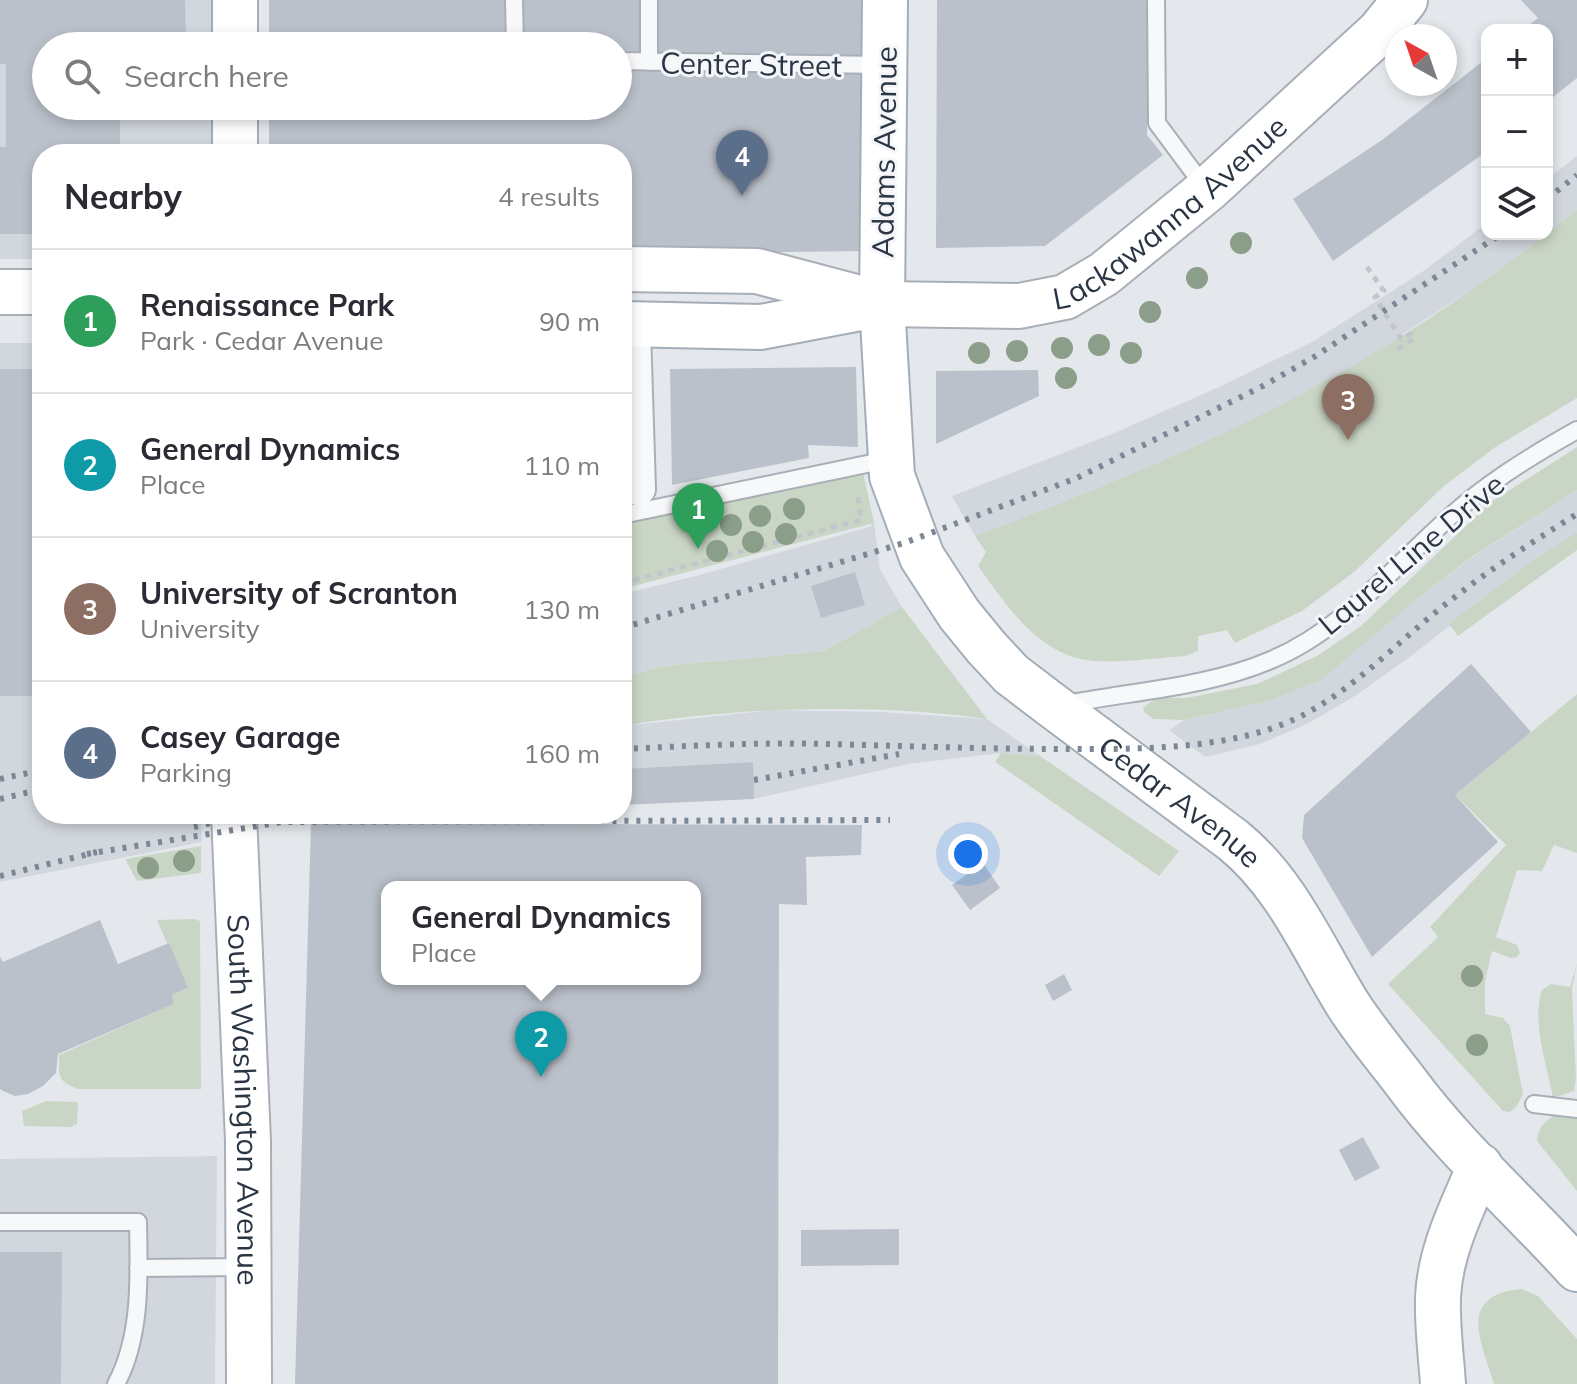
<!DOCTYPE html>
<meta charset="utf-8">
<style>
body{margin:0;font-family:Mulish,sans-serif;background:#f2f2f3;color:#2b2b33}
.controls{position:absolute;right:24px;top:24px;display:grid;overflow:hidden;border-radius:16px;box-shadow:0 4px 12px #0003}
.controls button{width:72px;height:72px;display:grid;place-items:center;padding:0;border:0;border-bottom:2px solid #e1e1e2;background:#fff;color:#2b2b33;font:40px sans-serif}
.compass{position:absolute;left:1385px;top:24px;width:72px;height:72px;border-radius:50%;background:#fff;box-shadow:0 4px 12px #0003;rotate:320deg}
.you{position:absolute;left:968px;top:854px;width:28px;height:28px;margin:-20px;border:6px solid #fff;border-radius:50%;background:#1a73e8;box-shadow:0 0 0 12px #1a73e833}
.badge{display:grid;place-items:center;width:52px;height:52px;border-radius:50%;background:#1a73e8;color:#fff;font-size:26px;font-weight:700}
.pin{position:absolute;translate:-50% -66px;filter:drop-shadow(0 2px 4px #0008)}
.pin::after{content:'';position:absolute;top:42px;width:28px;height:24px;background:inherit;clip-path:polygon(0 0,100% 0,50% 100%)}
.popup{position:absolute;left:381px;top:881px;width:320px;height:104px;box-sizing:border-box;display:grid;place-content:center;border-radius:16px;background:#fff;filter:drop-shadow(0 2px 6px #0005);font-size:26px;white-space:nowrap;color:#7c7c81}
.popup b{font-size:30px;color:#2b2b33}
.popup::after{content:'';position:absolute;left:50%;top:100%;margin-left:-16px;border:16px solid transparent;border-top-color:#fff}
.list{margin:0;padding:0;list-style:none}
h2{display:flex;justify-content:space-between;align-items:center;height:104px;margin:0;padding:0 32px;font-size:34px}
h2 small{font-size:26px;font-weight:400;color:#7c7c81}
.list li{display:grid;grid-template-columns:52px 1fr auto;gap:24px;align-items:center;box-sizing:border-box;height:144px;padding:0 32px;border-top:2px solid #e1e1e2}
.list b{display:block;font-size:30px;white-space:nowrap}
.list p{margin:0;font-size:26px;white-space:nowrap;color:#7c7c81}
.list em{font-size:26px;font-style:normal;color:#7c7c81}
.icon{flex:none;width:44px;height:44px;fill:none;stroke:currentColor;stroke-width:2;stroke-linecap:round;stroke-linejoin:round}
.map{position:relative;flex:none;width:1577px;height:1384px;overflow:hidden}
.search{position:absolute;background:#fff;box-shadow:0 4px 12px #0003;left:32px;top:32px;width:600px;height:88px;display:flex;align-items:center;gap:20px;box-sizing:border-box;padding:0 28px;border-radius:44px;color:#7c7c81;font-size:30px}
.panel{position:absolute;background:#fff;box-shadow:0 4px 12px #0003;left:32px;top:144px;width:600px;height:680px;border-radius:32px}
.map>svg:first-child{display:block}
.built{fill:#d2d7de}
.green{fill:#cad6c5}
.building{fill:#bbc1ca;fill-rule:evenodd}
.lines{fill:none;stroke-linecap:round;stroke-linejoin:round}
.lane-casing{stroke:#a9afb7;stroke-width:20}
.street-casing{stroke:#a9afb7;stroke-width:36}
.secondary-casing{stroke:#a9afb7;stroke-width:48}
.primary-casing{stroke:#a3adb8;stroke-width:48}
.path{stroke:#c2c6cb;stroke-width:5;stroke-dasharray:6 6;stroke-linecap:butt}
.lane{stroke:#f7f8fa;stroke-width:16}
.street{stroke:#f7f8fa;stroke-width:32}
.secondary{stroke:#fff;stroke-width:44}
.primary{stroke:#fff;stroke-width:44}
.rail{stroke:#7d8896;stroke-width:6;stroke-dasharray:4 8;stroke-linecap:butt}
.tree{fill:#8b9e89}
.labels{text-anchor:middle;dominant-baseline:central;stroke-width:6;stroke-linejoin:round;paint-order:stroke}
.street-label{font-size:30px;fill:#2b3645;stroke:#f4f6f9}
</style>
<div class="map">
<svg width="1577" height="1384" viewBox="0 0 1577 1384">
<rect width="100%" height="100%" fill="#e4e8ec"/>
<path class="built" d="M0,0H215V46H46V106H215V154H42V259H0Z
M1577,156V209L1540,240L1479,285L1401,335L1233,629L1195,636L1029,609L975,536L952,496L1112,434L1219,387L1312,342L1422,272L1487,223V234H1547V179Z
M0,343H42V814H201L202,842L0,882Z
M1577,490V532L1531,562L1415,653L1355,696L1309,723L1260,744L1205,757L1169,730L1184,720L1268,701L1417,599L1471,558Z
M874,523L880,569L902,607L824,651L664,666L622,677V594L696,576L869,527Z
M773,710L881,712L987,719L1040,756L1001,753L908,764L754,799L752,762L622,769V726Z
M217,1156L215,1384H0V1159Z"/>
<path class="green" d="M1577,209V398L1494,448L1444,486L1354,572L1302,611L1235,643L1227,630L1198,636V651L1186,656C1156,658 1124,663 1094,661C1039,657 1007,606 978,566L986,552L975,536C1079,497 1184,455 1283,404C1387,350 1487,284 1577,209Z
M1577,447V490L1470,558L1417,599L1321,680L1268,701L1184,720L1153,719L1144,712L1143,708L1156,698H1186L1257,684L1317,656L1361,626L1491,502Z
M863,472L874,523L622,589V521Z
M1577,532V550L1458,636L1449,624L1531,562Z
M902,607L987,719C872,703 737,707 622,726V677L664,666L824,651Z
M1577,694V853L1554,845L1542,871L1517,870L1496,937L1517,945L1520,953L1517,957L1511,958L1492,951L1485,981V1014L1503,1018L1510,1026L1523,1094L1517,1106L1510,1112L1503,1111L1388,984L1438,937L1430,927L1506,845L1455,795Z
M1001,753L1040,756L1179,851L1159,876L995,762Z
M201,846V873L137,881L125,859Z
M194,919L200,921L201,1089H78C57,1081 59,1076 59,1055L174,1004L172,995L187,989L157,920Z
M1577,963L1572,989L1576,1078L1574,1091L1553,1098C1547,1064 1531,1023 1542,990L1551,984L1570,987Z
M46,1101L78,1102L77,1124L70,1127L24,1126L22,1111Z
M1559,1113L1577,1118V1191L1537,1141C1539,1125 1546,1120 1559,1113Z
M1522,1289L1538,1296L1577,1339V1384H1494C1481,1341 1456,1295 1522,1289Z"/>
<path class="building" d="M0,0H185L186,46H46V106H120V154H42V234H0V147H6V64H0Z
M269,0H868L870,251L622,254V154H269V106H618V46H269Z
M937,0H1148L1147,135L1163,155L1045,246L936,248Z
M1521,0H1577V78L1547,102V30H1523L1538,18Z
M1487,58V151L1333,261L1293,199L1382,140Z
M856,367L858,447L808,445L809,458L672,485L670,369Z
M0,369H42V399H36L37,696H0Z
M1038,370L1039,396L936,444V371Z
M855,572L865,605L821,618L811,586Z
M1471,664L1531,732L1455,795L1498,842L1372,957L1302,838L1304,815Z
M753,762L754,799L622,805V769Z
M311,823L862,825L861,855L806,857L807,905L779,904L778,1384H295ZM387,887H695V979H387Z
M983,863L1000,888L970,910L952,885Z
M100,920L118,964L169,943L188,988L172,995L174,1004L58,1054L56,1073L43,1086L28,1094L15,1096L3,1091L0,1089V957L3,962Z
M1064,974L1072,990L1053,1001L1045,985Z
M1363,1137L1380,1168L1355,1181L1339,1150Z
M899,1229V1265L801,1266V1230Z
M0,1252H62L61,1384H0Z"/>
<g class="lines">
<defs>
<path id="lane" d="M514,0L515,46
M649,0V62
M1156,0L1157,123L1206,189
M618,61L884,65
M622,515L891,459
M1062,705C1132,691 1205,688 1271,660C1339,632 1389,572 1442,524C1482,486 1529,457 1577,430
M1534,1104L1577,1109
M0,1222H138C139,1275 142,1336 116,1384
M138,1268L248,1267"/>
<path id="street" d="M634,330L639,489"/>
<g id="secondary">
<path id="s1" d="M622,269L757,271L882,304L1019,306L1065,297L1104,274L1207,190L1379,32L1405,0"/>
<path d="M0,292H42"/>
<path id="s2" d="M234,814L248,1141L249,1384"/>
<path d="M1443,1384C1441,1355 1437,1326 1438,1297C1440,1251 1462,1208 1480,1166"/>
</g>
<g id="primary">
<path d="M235,0V46"/>
<path id="s3" d="M885,0L882,304L891,459L892,476L922,557L959,614L986,647L1011,674L1053,706L1233,840C1286,883 1312,946 1347,1003C1364,1030 1386,1056 1405,1081C1455,1149 1520,1206 1577,1269"/>
<path d="M235,106V154"/>
<path d="M622,324L761,327L882,304"/>
</g>
</defs>
<use href="#lane" class="lane-casing"/>
<use href="#street" class="street-casing"/>
<use href="#secondary" class="secondary-casing"/>
<use href="#primary" class="primary-casing"/>
<path class="path" d="M1367,267L1384,291L1375,297L1401,339L1411,334L1414,339L1392,352
M622,583L861,520L858,496"/>
<use href="#lane" class="lane"/>
<use href="#street" class="street"/>
<use href="#secondary" class="secondary"/>
<use href="#primary" class="primary"/>
<path class="rail" d="M1547,199L1577,175
M622,628L904,543L1077,478L1261,387L1314,357L1501,234
M622,749C690,746 759,742 827,744C906,746 984,749 1063,749C1139,749 1236,751 1305,714C1350,690 1386,654 1424,622C1472,581 1524,547 1577,514
M0,779L42,770
M754,780L899,754
M0,799L42,789
M194,827L250,814
M87,854L282,822L890,820
M0,876L97,852"/>
</g>
<g class="tree">
<circle cx="1241" cy="243" r="11"/>
<circle cx="1197" cy="278" r="11"/>
<circle cx="1150" cy="312" r="11"/>
<circle cx="1099" cy="345" r="11"/>
<circle cx="1062" cy="348" r="11"/>
<circle cx="1017" cy="351" r="11"/>
<circle cx="979" cy="353" r="11"/>
<circle cx="1131" cy="353" r="11"/>
<circle cx="1066" cy="378" r="11"/>
<circle cx="794" cy="509" r="11"/>
<circle cx="760" cy="516" r="11"/>
<circle cx="731" cy="525" r="11"/>
<circle cx="786" cy="534" r="11"/>
<circle cx="753" cy="542" r="11"/>
<circle cx="717" cy="551" r="11"/>
<circle cx="184" cy="861" r="11"/>
<circle cx="148" cy="868" r="11"/>
<circle cx="1472" cy="976" r="11"/>
<circle cx="1477" cy="1045" r="11"/>
</g>
<g class="labels">
<g class="street-label">
<text transform="translate(751 64) rotate(1)">Center Street</text>
<text transform="translate(884 152) rotate(-89)">Adams Avenue</text>
<text stroke="none"><textPath href="#s1" startOffset="582">Lackawanna Avenue</textPath></text>
<text transform="translate(1411 554) rotate(-40)">Laurel Line Drive</text>
<text stroke="none"><textPath href="#s3" startOffset="922">Cedar Avenue</textPath></text>
<text stroke="none"><textPath href="#s2" startOffset="286">South Washington Avenue</textPath></text>
</g>
</g>
</svg>
<div class="controls">
<button>+</button>
<button>−</button>
<button><svg class="icon" aria-label="layers" viewBox="0 0 24 24"><path d="M12 4l9 5-9 5-9-5zM3 14l9 5 9-5"/></svg></button>
</div>
<svg class="compass" viewBox="-18 -18 36 36"><path d="M0-13l5 13h-10z" fill="#e53935"/><path d="M0 13l5-13h-10z" fill="#7c7c81"/></svg>
<div class="you"></div>
<div class="pin badge" style="left:698px;top:549px;background:#2e9e5b">1</div>
<div class="pin badge" style="left:541px;top:1077px;background:#0f9aa8">2</div>
<div class="popup"><b>General Dynamics</b>Place</div>
<div class="pin badge" style="left:1348px;top:440px;background:#8d6e63">3</div>
<div class="pin badge" style="left:742px;top:196px;background:#5c6f8a">4</div>
<div class="search"><svg class="icon" aria-label="search" viewBox="0 0 24 24"><circle cx="10" cy="10" r="6"/><path d="M15 15l6 6"/></svg>Search here</div>
<section class="panel">
<h2>Nearby<small>4 results</small></h2>
<ul class="list">
<li><span class="badge" style="background:#2e9e5b">1</span><div><b>Renaissance Park</b><p>Park · Cedar Avenue</p></div><em>90 m</em></li>
<li><span class="badge" style="background:#0f9aa8">2</span><div><b>General Dynamics</b><p>Place</p></div><em>110 m</em></li>
<li><span class="badge" style="background:#8d6e63">3</span><div><b>University of Scranton</b><p>University</p></div><em>130 m</em></li>
<li><span class="badge" style="background:#5c6f8a">4</span><div><b>Casey Garage</b><p>Parking</p></div><em>160 m</em></li>
</ul>
</section>
</div>
